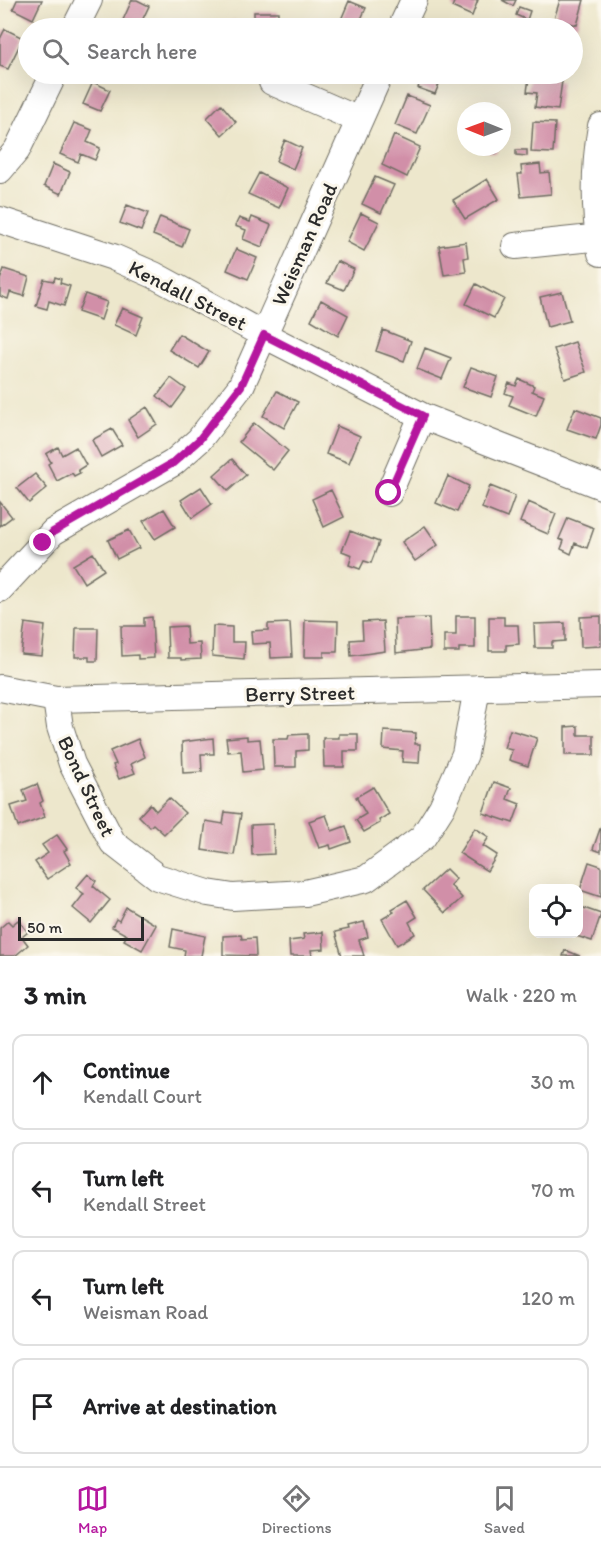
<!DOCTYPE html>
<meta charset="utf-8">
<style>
body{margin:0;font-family:Itim,sans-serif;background:#f6f6f6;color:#202124}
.controls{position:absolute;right:18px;bottom:18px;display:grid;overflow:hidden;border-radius:12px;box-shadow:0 6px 24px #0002}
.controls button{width:54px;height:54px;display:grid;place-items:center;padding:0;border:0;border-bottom:2px solid #e0e0e0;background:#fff;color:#202124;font:30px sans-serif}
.compass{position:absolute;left:457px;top:102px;width:54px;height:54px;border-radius:50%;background:#fff;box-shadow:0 6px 24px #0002;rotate:271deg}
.scale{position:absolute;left:18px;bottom:15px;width:126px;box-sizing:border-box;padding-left:6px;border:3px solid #2b2b2b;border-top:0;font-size:16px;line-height:21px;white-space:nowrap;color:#2b2b2b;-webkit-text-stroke:4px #fbf7ec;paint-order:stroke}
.stop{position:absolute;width:18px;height:18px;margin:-14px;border:4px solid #b5179e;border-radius:50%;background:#fff}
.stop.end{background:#b5179e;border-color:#fff;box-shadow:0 2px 6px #0008}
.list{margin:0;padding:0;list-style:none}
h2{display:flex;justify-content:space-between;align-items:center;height:78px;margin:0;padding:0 24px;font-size:26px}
h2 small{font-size:20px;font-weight:400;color:#757577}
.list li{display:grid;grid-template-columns:39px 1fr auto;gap:18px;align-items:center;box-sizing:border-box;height:96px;margin:0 12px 12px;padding:0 12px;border:2px solid #e0e0e0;border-radius:12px}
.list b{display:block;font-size:22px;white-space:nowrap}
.list p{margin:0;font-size:20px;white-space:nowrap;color:#757577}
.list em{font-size:20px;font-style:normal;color:#757577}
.icon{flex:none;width:33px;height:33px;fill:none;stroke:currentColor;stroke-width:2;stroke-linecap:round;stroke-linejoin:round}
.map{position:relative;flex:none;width:601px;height:956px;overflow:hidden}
.search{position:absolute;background:#fff;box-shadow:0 6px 24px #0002;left:18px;right:18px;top:18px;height:66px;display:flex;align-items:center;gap:15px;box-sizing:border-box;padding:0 21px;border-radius:33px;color:#757577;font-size:22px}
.sheet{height:510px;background:#fff}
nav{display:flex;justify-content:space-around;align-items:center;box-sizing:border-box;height:84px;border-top:2px solid #e0e0e0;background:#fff;font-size:16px;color:#757577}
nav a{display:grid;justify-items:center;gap:3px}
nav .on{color:#b5179e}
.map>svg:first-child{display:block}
.building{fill:#d18fa8}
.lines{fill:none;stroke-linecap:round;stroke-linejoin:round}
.minor-casing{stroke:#6f6d63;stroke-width:28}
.minor{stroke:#fff;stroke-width:26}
.route{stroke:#b5179e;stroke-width:8}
.labels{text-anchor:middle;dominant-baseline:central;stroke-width:6;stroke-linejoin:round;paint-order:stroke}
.street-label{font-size:21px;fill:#2b2b2b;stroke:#fbf7ec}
</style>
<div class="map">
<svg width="601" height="956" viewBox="0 0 601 956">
<rect width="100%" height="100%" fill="#fbf7ec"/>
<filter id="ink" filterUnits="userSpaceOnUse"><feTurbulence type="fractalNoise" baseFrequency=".0167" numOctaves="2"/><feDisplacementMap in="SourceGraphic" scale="12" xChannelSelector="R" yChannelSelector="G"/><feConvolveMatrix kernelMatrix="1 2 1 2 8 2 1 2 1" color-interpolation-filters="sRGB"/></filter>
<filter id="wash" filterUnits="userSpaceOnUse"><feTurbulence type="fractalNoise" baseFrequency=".008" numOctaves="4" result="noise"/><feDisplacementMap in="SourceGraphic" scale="24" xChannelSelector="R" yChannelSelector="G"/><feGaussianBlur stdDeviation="1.35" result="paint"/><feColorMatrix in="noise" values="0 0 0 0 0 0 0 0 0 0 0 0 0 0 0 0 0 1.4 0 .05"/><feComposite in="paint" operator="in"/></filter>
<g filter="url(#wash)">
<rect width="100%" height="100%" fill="#ede7cc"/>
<g id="blocks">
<path class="building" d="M17,0H42L33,19L13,9Z
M132,0H137L149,6L139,27L123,20Z
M455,0H478L472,16L452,7Z
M502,0H516L513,6Z
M560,0H584L577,25L554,19Z
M349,1L366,8L357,28L340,22Z
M519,7L530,11L527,20L516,15Z
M254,12H278V28H254Z
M234,20L238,28H218Z
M5,29L23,38L8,69L0,66V39Z
M418,74H443L435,94L418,88L420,81L415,80Z
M540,77L562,81L558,110L535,107L537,93L527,92L529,78L540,80Z
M93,82L110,90L100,111L83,104Z
M407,96L430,105L417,134L395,125Z
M221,104L236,122L222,135L207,118Z
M533,122L555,123L553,153L531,152Z
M74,123L92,130L87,142L100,148L95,160L81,154L78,162L60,154Z
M394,135L420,147L407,177L382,165Z
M285,140L302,148L293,169L276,161Z
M480,147H497L496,153L480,150Z
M516,150H527V156L516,155Z
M53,164L70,172L61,194L44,186Z
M540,164L541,173L549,172L551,194L521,197L518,174H522L521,166Z
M259,173L288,188L279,208L248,194Z
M375,177L394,185L381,213L362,204Z
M487,179L499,199L465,219L453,200Z
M127,205L148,213L141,231L120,223Z
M361,213L379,222L364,251L347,242Z
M160,217L189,229L182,247L153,235Z
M252,217L271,225L262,247L243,239L246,230L235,226L239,218L250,222Z
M466,242L468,257L464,258L466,272L444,275L439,246Z
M236,249L257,258L248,279L227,270Z
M337,261L354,269L344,290L327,283Z
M4,269L29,277L24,296L10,292L8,299L0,296V280Z
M55,277L61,279L60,283L70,286L64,306L49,301L47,309L36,306L44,279L54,281Z
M476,284L504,299L494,318L466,304Z
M562,292L570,321L547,327L540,297Z
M85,294L107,302L101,320L78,312Z
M321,300L348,315L338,336L311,320Z
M122,308L143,317L136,335L114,325Z
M383,330L411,341L404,361L376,351Z
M179,334L209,352L199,368L169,350Z
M575,342L586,372L565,379L554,349Z
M425,348L451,358L442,379L417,369Z
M471,367L498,377L491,397L463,387Z
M171,378L186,389L172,408L157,396Z
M519,379L534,386L532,391L544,396L536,416L509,405L513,396L505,393L509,383L516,386Z
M277,391L298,402L284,428L263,416Z
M147,407L157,424L138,437L128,420Z
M575,408L601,418V425L596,439L567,429Z
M254,423L288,451L273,470L239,442Z
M337,426L360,436L349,463L326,454Z
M112,429L122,445L101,457L92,440Z
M58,447L62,455L76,447L86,465L78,470L80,473L74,476L72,473L57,481L48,464L51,462L46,454Z
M232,459L246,475L228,491L214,475Z
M35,474L47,488L29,503L17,488Z
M448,476L469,486L457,512L436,503Z
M490,486L515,496L507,518L482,508Z
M201,487L212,504L192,518L181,500Z
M331,490L344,517L324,527L312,499Z
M0,502L12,517L0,526Z
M528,502L556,514L548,534L520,522Z
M164,509L175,527L155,539L143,521Z
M568,518L594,528L587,548L575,543L571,554L561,549L564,541L559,539Z
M425,526L438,545L415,561L402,542Z
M129,530L139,548L117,559L108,540Z
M350,531L379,542L371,563L364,561L360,569L349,565L352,555L342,551Z
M93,553L104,570L84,583L73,565Z
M456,616H475V648H459V652H444V635H456Z
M601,616V646L581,647L580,617Z
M152,617L154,658L138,659V655L122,656L121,626H144V618Z
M489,617H504V625H518L519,644L506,645V651H489Z
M429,618L430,649L396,653L395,619Z
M305,620L338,621L337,652H324V657H304Z
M383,621L385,651L351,656L350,640L363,639L362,622Z
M25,623L45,626L42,656L21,654Z
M290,623L292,657L271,658L270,643L252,644L251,631L268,630V624Z
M565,623V641L552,642V648H535L534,624Z
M186,626L187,644L200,643L201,659L181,660V658H168L167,627Z
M213,626L232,627V642H245L244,659L212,656Z
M76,628H98L97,661H89V657H75Z
M578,726V735H594V755H565V727Z
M510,730L537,738L528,766L509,760L512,750L504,748Z
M384,731L416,733L415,744H420L419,763L402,762L403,751L383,749Z
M308,734V750L296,751V767H274L273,739H288L289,735Z
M339,734H358V751H344V767H324L323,738H339Z
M247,736V740L260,739L263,770L243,772L241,751L228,752L226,738Z
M213,738L214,754H201L202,772L183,773L182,742Z
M138,739L145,757L131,764L135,773L119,779L113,765L116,764L110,751Z
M494,782L511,788L507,799L520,804L513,823L483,813Z
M37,784L43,801L40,803L45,817L18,827L11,806L27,801L23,790Z
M373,787L389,814L379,820L380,823L364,832L356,820L366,814L356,797Z
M169,798L185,813L164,834L153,824L150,827L139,816L150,804L156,811Z
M225,812L241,814L234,855L202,850L206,821L223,824Z
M326,815L332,831L346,826L351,842L331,849L330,845L319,848L309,821Z
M273,824L274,854L252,855L251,825Z
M601,826V852L593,849Z
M475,828L489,837L483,846L497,855L487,871L459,853Z
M57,835L67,849L64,851L71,863L47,879L35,862L48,853L42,845Z
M589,862L601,866V897L580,890Z
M446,869L456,879L450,885L462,898L445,913L423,890Z
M88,874L96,881L93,886L110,900L91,923L73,908L84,894L76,888Z
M407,900L417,917L409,922L415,934L397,945L382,919L394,912L392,909Z
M126,907L156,925L142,950L124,940L127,935L112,927L116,919L119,921Z
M581,907L601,914L592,941L570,934L578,933V915Z
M18,920L28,932L22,937L28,945L15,956H0V928L8,921L12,925Z
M364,922L368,937L359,940L364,956H342L335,932L349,929L348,926Z
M173,929L205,936L201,956H184L185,950L170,947Z
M323,932L324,949L311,950L312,956H290L289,941L304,939L303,934Z
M241,935L242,939L255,938L256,956L223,955V936Z
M565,950L580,956H563Z"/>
</g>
</g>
<g filter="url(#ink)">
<use href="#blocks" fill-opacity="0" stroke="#6f6d63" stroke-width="1.5"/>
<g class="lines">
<defs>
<path id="minor" d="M75,28L89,0
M401,28L414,0
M272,82L359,120
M601,126C594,167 594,211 601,253
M0,170L17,150L54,74
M0,220L113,257L154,275L264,335L422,416L601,486
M515,246L601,237
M389,493L422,416
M0,589L53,532L173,463L199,440L241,386L380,74
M0,688L56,699L601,685
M56,699L60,727L72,764L113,843L157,877L208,893L233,897L305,893L366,879L423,837L442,807L465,754L477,688"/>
</defs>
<use href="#minor" class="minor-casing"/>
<use href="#minor" class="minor"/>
</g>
</g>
<g class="lines" filter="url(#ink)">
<path class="route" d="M43,543L53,532L173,463L199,440L241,386L264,335L423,416L389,493"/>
</g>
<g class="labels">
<g class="street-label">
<text transform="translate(304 244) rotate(-66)">Weisman Road</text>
<text transform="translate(188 295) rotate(27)">Kendall Street</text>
<text transform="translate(300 693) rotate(-1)">Berry Street</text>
<text transform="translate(87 786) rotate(65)">Bond Street</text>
</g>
</g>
</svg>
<div class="controls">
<button><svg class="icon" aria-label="locate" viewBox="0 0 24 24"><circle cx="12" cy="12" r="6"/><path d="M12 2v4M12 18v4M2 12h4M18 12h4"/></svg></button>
</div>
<svg class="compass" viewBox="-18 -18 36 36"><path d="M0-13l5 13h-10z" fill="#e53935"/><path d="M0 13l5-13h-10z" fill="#757577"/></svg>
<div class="scale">50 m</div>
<div class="stop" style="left:389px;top:493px"></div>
<div class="stop end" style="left:43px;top:543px"></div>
<div class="search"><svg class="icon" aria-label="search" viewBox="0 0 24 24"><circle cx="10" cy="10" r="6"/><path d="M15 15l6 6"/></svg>Search here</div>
</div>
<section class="sheet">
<h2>3 min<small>Walk · 220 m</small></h2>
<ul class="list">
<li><svg class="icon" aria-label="ahead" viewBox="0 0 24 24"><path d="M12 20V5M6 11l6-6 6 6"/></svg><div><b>Continue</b><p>Kendall Court</p></div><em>30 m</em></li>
<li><svg class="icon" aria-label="left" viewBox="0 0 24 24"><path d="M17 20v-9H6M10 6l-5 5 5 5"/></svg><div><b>Turn left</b><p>Kendall Street</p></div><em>70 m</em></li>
<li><svg class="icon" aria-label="left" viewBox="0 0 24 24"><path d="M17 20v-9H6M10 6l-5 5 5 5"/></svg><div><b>Turn left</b><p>Weisman Road</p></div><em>120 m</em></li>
<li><svg class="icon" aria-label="arrive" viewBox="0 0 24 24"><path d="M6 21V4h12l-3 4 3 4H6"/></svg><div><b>Arrive at destination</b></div></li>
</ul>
</section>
<nav>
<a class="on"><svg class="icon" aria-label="map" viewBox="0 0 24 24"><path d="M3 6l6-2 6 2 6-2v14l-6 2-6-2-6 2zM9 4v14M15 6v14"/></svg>Map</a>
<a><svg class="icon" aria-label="directions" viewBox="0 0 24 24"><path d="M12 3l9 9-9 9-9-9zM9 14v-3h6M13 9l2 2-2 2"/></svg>Directions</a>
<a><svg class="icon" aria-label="saved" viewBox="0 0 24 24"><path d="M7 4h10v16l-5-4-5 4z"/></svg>Saved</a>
</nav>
